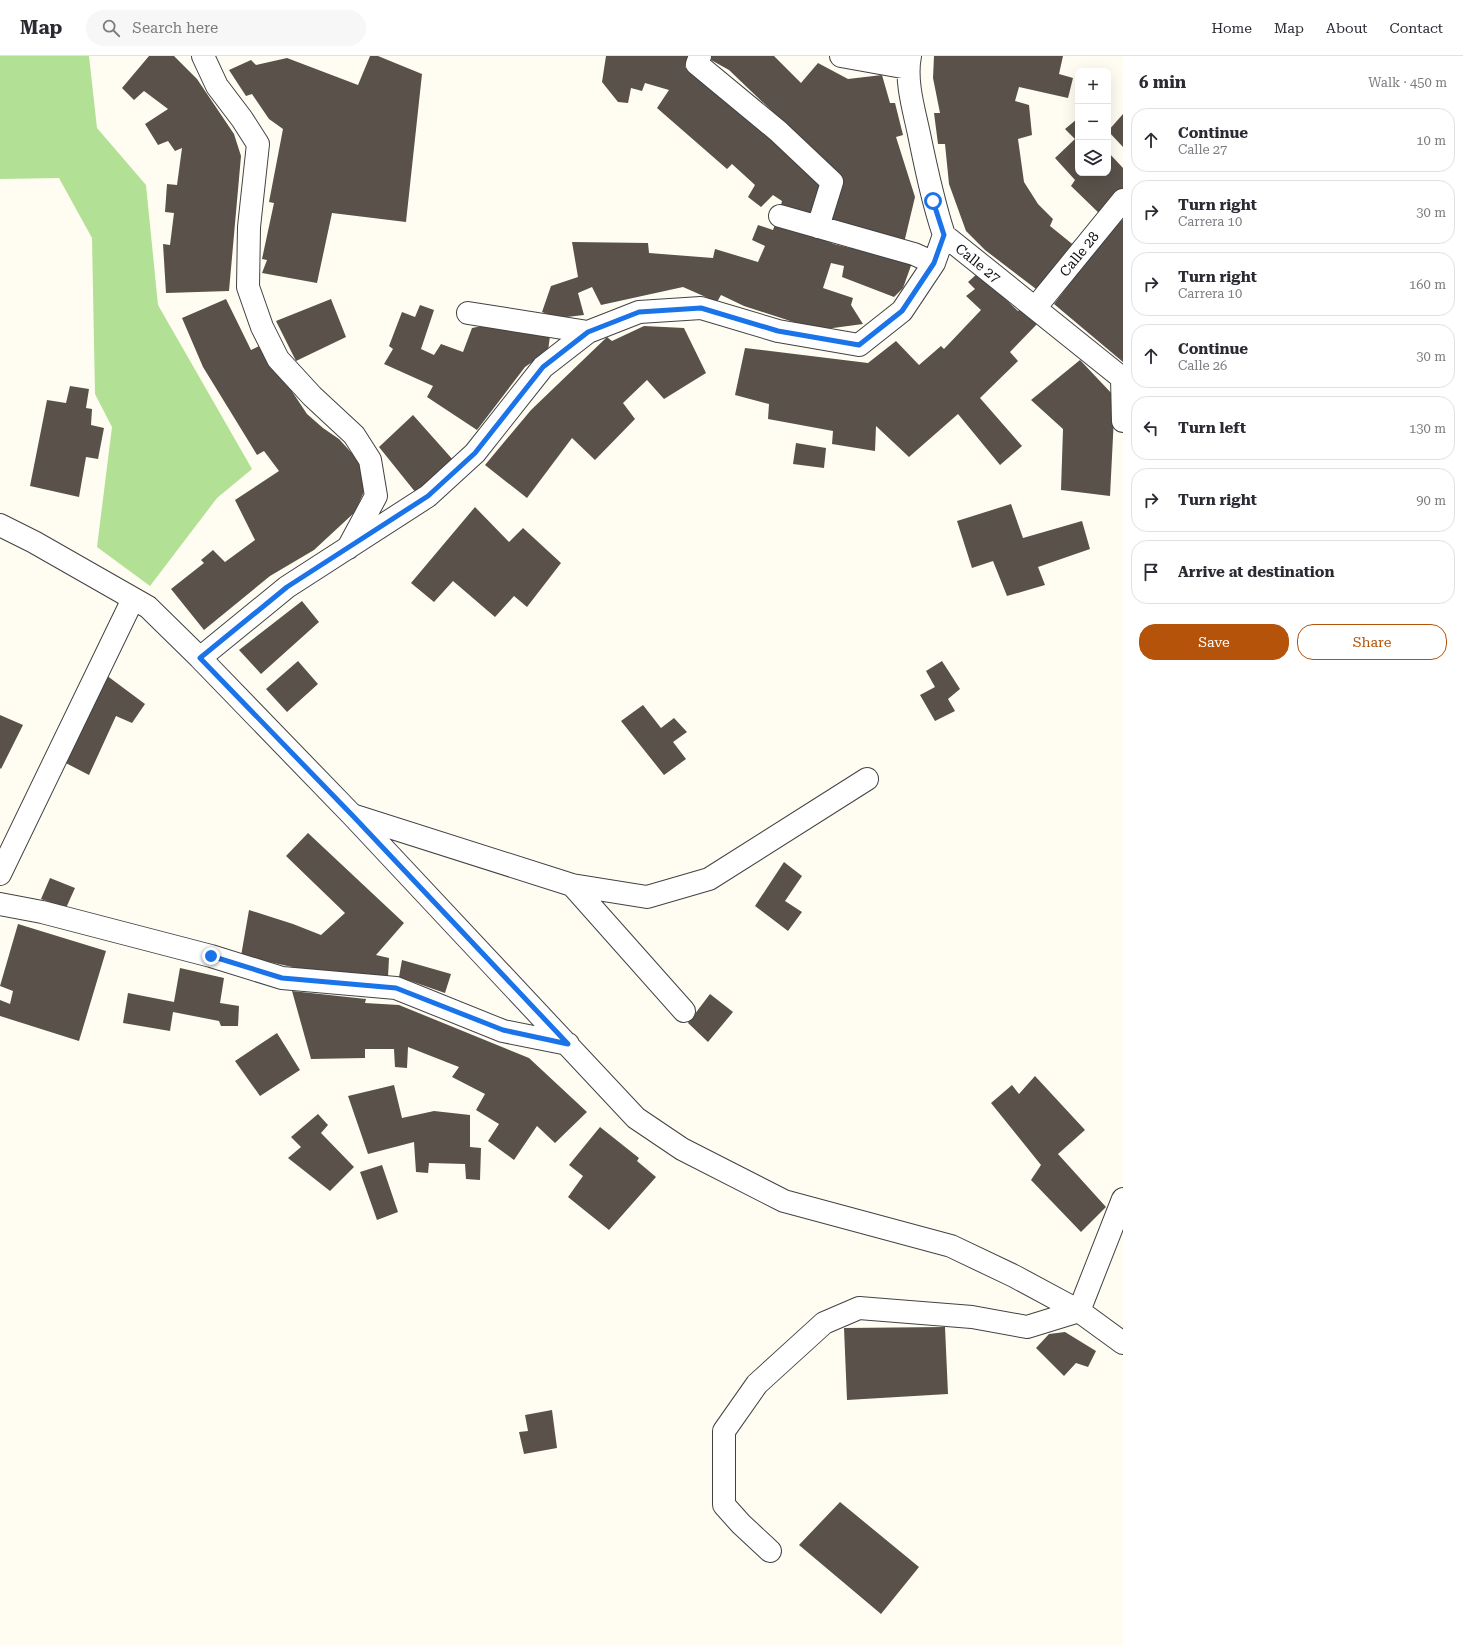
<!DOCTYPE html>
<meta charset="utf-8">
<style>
body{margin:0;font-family:"Roboto Serif",serif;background:#f7f7f7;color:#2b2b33}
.controls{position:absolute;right:12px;top:12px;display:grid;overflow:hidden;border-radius:8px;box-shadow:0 4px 16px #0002}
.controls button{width:36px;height:36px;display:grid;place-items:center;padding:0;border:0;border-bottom:1px solid #e1e1e2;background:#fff;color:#2b2b33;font:20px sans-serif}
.stop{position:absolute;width:12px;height:12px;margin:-9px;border:3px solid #1a73e8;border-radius:50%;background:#fff}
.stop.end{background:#1a73e8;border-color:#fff;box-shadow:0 1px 4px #0008}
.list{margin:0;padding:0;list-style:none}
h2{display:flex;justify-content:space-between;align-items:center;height:52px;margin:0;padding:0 16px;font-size:17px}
h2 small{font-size:13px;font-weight:400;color:#7c7c81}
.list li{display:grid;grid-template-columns:26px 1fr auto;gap:12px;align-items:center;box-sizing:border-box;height:64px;margin:0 8px 8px;padding:0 8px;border:1px solid #e1e1e2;border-radius:16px}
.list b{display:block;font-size:15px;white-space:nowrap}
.list p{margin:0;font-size:13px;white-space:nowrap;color:#7c7c81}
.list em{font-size:13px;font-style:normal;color:#7c7c81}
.actions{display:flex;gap:8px;padding:12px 16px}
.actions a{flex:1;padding:9px 0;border:1px solid #b45309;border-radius:16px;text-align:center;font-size:14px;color:#b45309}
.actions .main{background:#b45309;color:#fff}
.icon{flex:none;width:22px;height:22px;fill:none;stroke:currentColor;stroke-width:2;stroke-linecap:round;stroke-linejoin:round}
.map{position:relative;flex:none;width:1123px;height:1590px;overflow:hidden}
header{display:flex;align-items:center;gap:24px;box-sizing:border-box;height:56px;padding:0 20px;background:#fff;border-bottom:1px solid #e1e1e2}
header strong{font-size:19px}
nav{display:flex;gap:22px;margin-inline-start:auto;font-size:14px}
.search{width:280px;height:36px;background:#f7f7f7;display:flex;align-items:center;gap:10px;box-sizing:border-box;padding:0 14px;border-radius:22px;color:#7c7c81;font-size:15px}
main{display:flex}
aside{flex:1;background:#fff}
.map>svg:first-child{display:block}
.forest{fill:#b2e094}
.building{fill:#59514a}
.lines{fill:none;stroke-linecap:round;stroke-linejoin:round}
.minor-casing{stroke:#424242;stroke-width:24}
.minor{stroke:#fff;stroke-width:22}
.route{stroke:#1a73e8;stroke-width:5}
.labels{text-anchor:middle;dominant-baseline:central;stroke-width:4;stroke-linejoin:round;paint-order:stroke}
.street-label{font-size:14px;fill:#0f0f0f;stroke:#fff}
</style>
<header>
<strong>Map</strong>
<div class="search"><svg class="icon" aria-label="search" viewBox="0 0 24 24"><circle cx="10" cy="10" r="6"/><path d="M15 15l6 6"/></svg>Search here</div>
<nav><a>Home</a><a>Map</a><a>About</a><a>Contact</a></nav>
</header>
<main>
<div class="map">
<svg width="1123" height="1590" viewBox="0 0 1123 1590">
<rect width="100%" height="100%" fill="#fffdf2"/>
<path class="forest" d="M0,0H89L97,72L146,129L158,249L252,413L217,442L150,530L97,491L112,371L95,338L92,182L59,122L0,123Z"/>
<path class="building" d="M149,0H174L197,23L234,78L241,100L229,235L166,237L163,188L170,189L174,157L165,156L167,128L177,129L182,92L175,95L168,85L158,89L145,68L168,53L144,35L134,44L122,32Z
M370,0H378L422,18L406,166L332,157L317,227L262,217L267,204L262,203L274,147L269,146L283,73L269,63L252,38L246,40L229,14L251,4L256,9L287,2L358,29Z
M606,0H688L685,11L708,27L822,127L814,164L780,153L782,145L773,139L761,151L748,141L755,129L732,108L727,113L657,52L669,34L645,27L642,35L631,32L628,47L618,46L602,26Z
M712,0H774L801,27L818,7L848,23L882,19L890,47H895L903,79L896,81L915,141L904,187L830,165L842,122L729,14L711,4Z
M934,0H1063L1059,18L1073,22L1068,42L1019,31L1015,45L1029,49L1032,79L1018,83L1024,126L1038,148L1053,163L1050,170L1076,191L1040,236L985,194L966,175L949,128L945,88H938L934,57H940L933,22Z
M1123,58V91L1108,75Z
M1077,63L1078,117H1108V96L1123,112V137L1103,161L1071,130L1075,124L1055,102L1075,83L1065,73Z
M1123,163V306L1054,248L1107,179Z
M776,165L834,188L850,192L851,187L913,204L903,232L894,241L842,221L844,210L831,207L823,232L853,242L851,249L863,268L818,274L744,250L721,239L717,246L683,231L601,249L592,231L578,237L584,259L558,262L542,256L551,230L578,221L572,186L648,187L649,197L713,202L715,193L758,206L765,190L752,184L758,169L773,174Z
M978,217L1018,255L1023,252L1039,266L1010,296L1018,305L980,342L1022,390L1000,409L958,358L909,401L876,370L875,395L832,388L833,375L768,363L769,348L735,339L745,292L868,307L896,285L919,309L941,290L944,293L981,254L966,240L975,233L968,226Z
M226,243L251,294L261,289L307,358L323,372L339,383L358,404L366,431L355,456L314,494L270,520L204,574L171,533L204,507L201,504L213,494L225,506L255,484L235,444L279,415L264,395L257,399L203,311L182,262Z
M331,243L346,281L296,305L276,265Z
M420,249L434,254L421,293L434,299L441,288L463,296L472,272L487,269L550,280L548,295L525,311L477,374L427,341L433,330L384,308L393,293L389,290L402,256L415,261Z
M644,270L684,272L706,317L664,343L647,324L623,347L635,363L595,404L572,382L527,442L485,409L531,354L607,281L612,285Z
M1080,304L1115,341L1110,440L1061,434L1063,373L1031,344Z
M70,330L89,333L86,352L92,353L91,369L104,372L98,403L86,401L79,441L30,430L47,344L66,347Z
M413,359L454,405L416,437L379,391Z
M796,387L826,392L824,412L793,408Z
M1011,448L1023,482L1082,465L1090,493L1038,511L1045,529L1007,540L993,505L972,512L957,465Z
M475,451L509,486L523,472L561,507L527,551L514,540L495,561L453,525L434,546L411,527Z
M302,545L319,566L261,618L239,594Z
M298,605L318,628L287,656L266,633Z
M942,605L960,633L948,643L955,655L935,665L920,639L935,631L926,615Z
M102,616L145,648L132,667L116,660L89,719L58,703Z
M643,649L661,672L674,662L687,676L673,686L686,703L664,719L621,665Z
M0,659L23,669L1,713L0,712Z
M308,777L404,867L376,899L389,902L388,921L311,915L241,900L249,854L293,868L321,879L345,857L286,800Z
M784,806L802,820L785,845L802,856L788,875L755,850Z
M50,822L75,832L66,852L41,843Z
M18,868L106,895L79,985L0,960V944L10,948L13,935L0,930Z
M402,904L451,918L445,937L399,921Z
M180,912L224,922L220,947L239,950L238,970H221L219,965L173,956L170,975L123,967L128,937L174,946Z
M292,935L366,943L365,947L399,949L529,1002L587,1056L555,1087L537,1070L514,1104L488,1085L499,1068L476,1054L485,1038L452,1021L459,1011L408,991L407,1012L395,1011L394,993H365V1002L311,1003Z
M710,938L733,956L708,986L688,967Z
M277,977L300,1014L260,1040L235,1005Z
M1035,1020L1085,1074L1058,1098L1106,1151L1081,1176L1031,1124L1041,1109L991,1047L1012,1029L1019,1038Z
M394,1029L402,1062L434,1055L470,1059V1091L481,1092L480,1124L466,1123L465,1108L429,1107L428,1117L416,1116L414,1086L368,1098L348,1040Z
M318,1058L328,1069L321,1077L354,1111L330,1135L288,1102L301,1091L291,1081Z
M600,1071L639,1102L637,1105L656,1121L609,1174L568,1141L583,1120L569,1109Z
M382,1109L398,1156L377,1164L360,1116Z
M945,1271L948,1338L847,1344L844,1272Z
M1065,1276L1096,1295L1088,1311L1076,1307L1064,1320L1036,1292L1049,1278Z
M552,1354L557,1392L524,1398L519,1376L528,1375L525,1359Z
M840,1446L919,1511L881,1558L799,1489Z"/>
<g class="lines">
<defs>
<path id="minor" d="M203,0L217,30L242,63L258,88L249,171L248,231L262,271L278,303L312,340L354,379L370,404L376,440L348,492
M700,0L697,8L778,75L832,126L818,171
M841,0L908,12
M910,0C905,25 914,54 919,78C926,112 933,146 944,179L1122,322L1123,365
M780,160L914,198L934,207
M1035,252L1123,144
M468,257L588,276
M0,469L34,486L148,551L200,602L353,760L636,1062L682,1093L784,1145L951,1190L1014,1220L1079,1255L1123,1287
M200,602L287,531L428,440L475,397L543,311L588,276L639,256L701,252L778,275L859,289L902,255L934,207L944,179
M355,760L572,829L647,841L709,823L867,723
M0,818L133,543
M572,829L684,955
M0,848L42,856L211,900L282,922L396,932L503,975L568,988
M770,1495L741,1468L724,1449V1375L757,1328L824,1267L859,1252L972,1261L1027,1271L1079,1255L1123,1143"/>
</defs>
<use href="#minor" class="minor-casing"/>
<use href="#minor" class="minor"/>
</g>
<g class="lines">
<path class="route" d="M211,900L282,922L396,932L503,974L568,988L353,760L200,602L287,531L428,440L475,397L543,311L588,276L639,256L701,252L778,275L859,289L902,255L934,207L944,179L933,145"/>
</g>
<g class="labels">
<g class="street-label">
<text transform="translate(1079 198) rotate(-51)">Calle 28</text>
<text transform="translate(978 207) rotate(39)">Calle 27</text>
</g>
</g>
</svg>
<div class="controls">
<button>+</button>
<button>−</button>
<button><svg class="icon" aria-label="layers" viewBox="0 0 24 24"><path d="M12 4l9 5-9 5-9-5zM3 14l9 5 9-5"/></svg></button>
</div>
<div class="stop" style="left:933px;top:145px"></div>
<div class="stop end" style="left:211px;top:900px"></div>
</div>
<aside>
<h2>6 min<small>Walk · 450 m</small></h2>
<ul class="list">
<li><svg class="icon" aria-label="ahead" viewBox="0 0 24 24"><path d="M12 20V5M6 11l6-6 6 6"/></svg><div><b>Continue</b><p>Calle 27</p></div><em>10 m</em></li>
<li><svg class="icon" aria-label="right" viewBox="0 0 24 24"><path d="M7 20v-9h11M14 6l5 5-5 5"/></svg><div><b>Turn right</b><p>Carrera 10</p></div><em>30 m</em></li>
<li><svg class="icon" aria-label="right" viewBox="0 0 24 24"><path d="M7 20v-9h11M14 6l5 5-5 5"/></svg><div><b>Turn right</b><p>Carrera 10</p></div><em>160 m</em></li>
<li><svg class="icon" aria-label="ahead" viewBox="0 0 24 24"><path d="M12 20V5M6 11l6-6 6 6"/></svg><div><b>Continue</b><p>Calle 26</p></div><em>30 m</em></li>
<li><svg class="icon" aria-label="left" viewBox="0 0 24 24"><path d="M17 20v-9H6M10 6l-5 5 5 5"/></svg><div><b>Turn left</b></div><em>130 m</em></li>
<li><svg class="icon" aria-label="right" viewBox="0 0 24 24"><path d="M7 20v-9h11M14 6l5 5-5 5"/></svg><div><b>Turn right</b></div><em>90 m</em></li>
<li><svg class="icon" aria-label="arrive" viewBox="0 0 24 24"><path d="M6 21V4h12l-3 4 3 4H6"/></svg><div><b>Arrive at destination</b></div></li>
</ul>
<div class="actions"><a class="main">Save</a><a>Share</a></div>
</aside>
</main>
